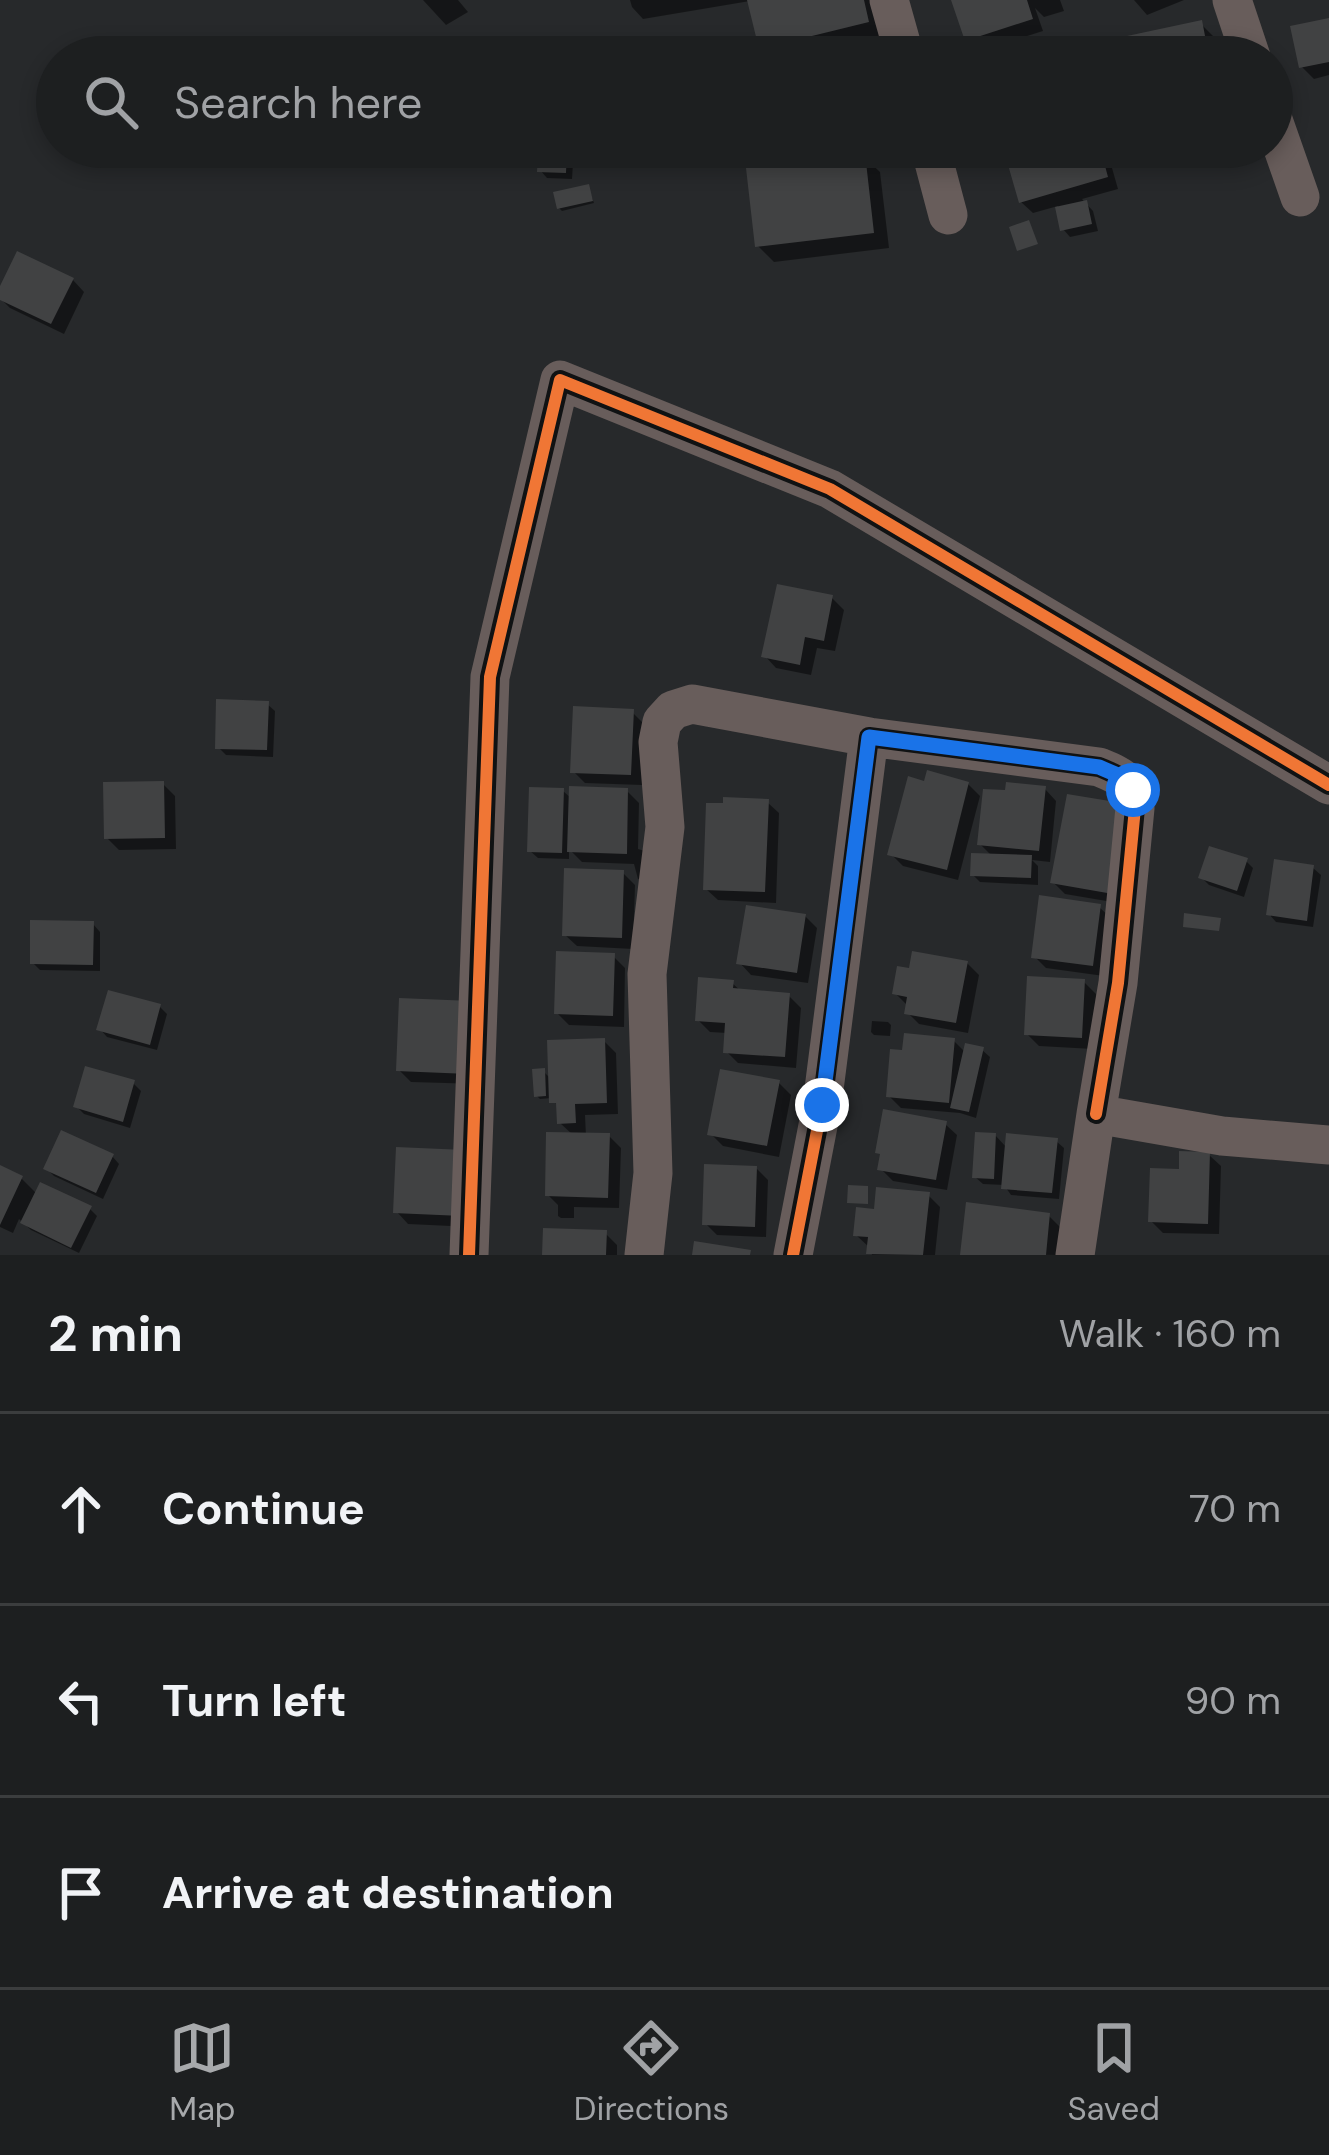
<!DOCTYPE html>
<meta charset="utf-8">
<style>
body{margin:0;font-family:"DM Sans",sans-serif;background:#252729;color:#f1f3f6}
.stop{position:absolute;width:36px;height:36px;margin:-27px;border:9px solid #1a73e8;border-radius:50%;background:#fff}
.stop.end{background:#1a73e8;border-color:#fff;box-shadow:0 3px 12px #0008}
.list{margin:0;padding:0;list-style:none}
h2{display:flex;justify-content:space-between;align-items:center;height:156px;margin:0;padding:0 48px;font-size:51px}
h2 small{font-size:39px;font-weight:400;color:#a0a2a5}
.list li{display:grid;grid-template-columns:78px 1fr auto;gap:36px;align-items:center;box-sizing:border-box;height:192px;padding:0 48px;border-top:3px solid #3b3d3e}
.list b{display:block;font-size:45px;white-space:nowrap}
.list em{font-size:39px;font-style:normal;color:#a0a2a5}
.icon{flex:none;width:66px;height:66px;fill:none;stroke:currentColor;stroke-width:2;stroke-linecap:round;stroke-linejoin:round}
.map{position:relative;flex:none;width:1329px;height:1255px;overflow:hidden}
.search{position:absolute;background:#1d1f20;box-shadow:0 6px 18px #0003;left:36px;right:36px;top:36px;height:132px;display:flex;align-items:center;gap:30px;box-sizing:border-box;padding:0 42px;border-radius:66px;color:#a0a2a5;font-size:45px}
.sheet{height:732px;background:#1d1f20}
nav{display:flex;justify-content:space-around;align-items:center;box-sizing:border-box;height:168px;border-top:3px solid #3b3d3e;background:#1d1f20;font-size:33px;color:#a0a2a5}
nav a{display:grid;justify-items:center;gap:6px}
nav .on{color:#a7a9ab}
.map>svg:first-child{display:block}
.shadow{fill:#0007}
.building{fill:#414243}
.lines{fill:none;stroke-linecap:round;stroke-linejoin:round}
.minor{stroke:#685d5b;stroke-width:39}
.cycleway-casing{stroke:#101213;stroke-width:20}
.cycleway{stroke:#f07635;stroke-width:12}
.route{stroke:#1a73e8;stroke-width:15}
</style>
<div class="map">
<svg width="1329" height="1255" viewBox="0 0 1329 1255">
<rect width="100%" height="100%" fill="#27292b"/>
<path class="shadow" d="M423,0H458L468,12L446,25Z
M630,0H874L883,37L804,57H771L762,48L750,1L643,19L632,7Z
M954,0H1060L1064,11L1044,17L1035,8L1043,31L979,51L967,39Z
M1134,0H1184L1147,15Z
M1329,21V75L1314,79L1302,67Z
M1201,24L1213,36L1217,57H1106Z
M1043,49L1050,57H1015Z
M527,147H574L572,179L547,178L540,170V158L534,157Z
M1026,147H1106L1118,189L1082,199L1093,211L1098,231L1070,237L1063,229L1058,206L1033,213L1021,202Z
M863,156L880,172L889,248L774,262L758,246Z
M588,187L594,203L562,211L559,208Z
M73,280L84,292L64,334L10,308L0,298V293Z
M832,598L844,610L835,651L817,648L811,675L776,668L765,656Z
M267,704L275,711L273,757L226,755L218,747Z
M632,712L644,724L642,785L585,783L573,771Z
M163,784L175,796L176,849L119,850L107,838Z
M968,784L980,796L958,880L903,866L891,854Z
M1045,789L1056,801L1050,862L1032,860L1038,866V885L980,882L973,875L993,857L980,844L1008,794Z
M563,791L572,799L627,791L639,803L638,849L645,851L649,877L638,879L634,864L582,862L569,849V859L538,858L530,851Z
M767,802L779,813L776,903L718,900L706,889Z
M1126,807L1124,904L1065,894L1053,882Z
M1246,861L1253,868L1244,897L1209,885L1202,878Z
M1313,868L1321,875L1313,927L1276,922L1269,914Z
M623,873L635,885L633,949L577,946L565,935Z
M1099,907L1111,918L1104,976L1046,968L1034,956Z
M805,916L817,928L808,983L751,975L740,963Z
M93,924L100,932V971L40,970L33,963Z
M613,956L625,968L624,1027L569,1025L557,1013Z
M967,963L979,975L968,1033L919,1024L907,1012L908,1006L895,993Z
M1084,982L1096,994L1093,1049L1039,1046L1027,1034Z
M732,983L742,992L789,996L801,1008L796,1068L738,1063L726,1051L727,1033L710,1032L698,1020Z
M402,1001L479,1084L411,1082L399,1070Z
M160,1007L167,1014L157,1050L107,1037L100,1029Z
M872,1021L888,1022L891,1025L890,1036L874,1035L871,1032Z
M604,1041L616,1053L618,1114L585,1115L586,1136H609L621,1148L619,1208L574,1207V1218H561L558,1216V1205L548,1195L573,1135L560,1123V1109L552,1098L540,1099L537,1096L543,1071L551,1079Z
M954,1041L966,1053L982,1050L990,1057L976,1118L960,1113L901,1108L889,1096Z
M133,1083L141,1091L130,1128L84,1114L76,1106Z
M779,1083L791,1095L779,1157L723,1146L711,1134Z
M945,1124L957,1135L947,1190L893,1181L881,1169Z
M995,1135L1007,1148L1056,1141L1064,1148L1059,1199L1011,1195L1004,1185L983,1184L975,1177Z
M399,1150L472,1227L408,1224L397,1212Z
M1209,1155L1221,1166L1219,1234L1163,1233L1151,1221L1182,1172Z
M112,1156L119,1164L103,1199L54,1176L46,1168Z
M756,1168L768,1180L766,1237L717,1235L705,1223Z
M0,1169L21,1178L37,1194L90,1209L97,1216L79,1253L31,1230L19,1219L13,1233L0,1227Z
M928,1195L940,1207L935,1255H872L870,1248L856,1235L877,1212Z
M1049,1216L1061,1228L1058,1255L963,1254Z
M546,1232L605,1233L617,1245V1255H545Z"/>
<path class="building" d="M747,0H864L869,22L759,49Z
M951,0H1027L1033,19L965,41Z
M1329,18V62L1299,68L1290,26Z
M1202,20L1209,57H1103L1099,42Z
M524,147H567L566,173L537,172L538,152L523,151Z
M1023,147H1100L1108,177L1019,203L1006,158L1025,153Z
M865,153L874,233L755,247L746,168Z
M589,184L593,201L557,209L553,192Z
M1087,200L1092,224L1060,231L1055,207Z
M1029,220L1038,244L1017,251L1009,227Z
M17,251L74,278L51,324L0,300V286Z
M777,584L833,595L824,641L805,637L800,665L761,657Z
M216,699L269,701L267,750L215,749Z
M573,706L634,709L631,775L570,773Z
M927,770L969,782L947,870L887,855L908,776L924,781Z
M164,781L165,838L104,839L103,782Z
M1006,782L1046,786L1039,851L977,845L983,789L1005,790Z
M569,786L628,788L627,854L567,852Z
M529,787L564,788L562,853L527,852Z
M1067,794L1128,804L1113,894L1050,883Z
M723,797L769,799L765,892L703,890L706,803H723Z
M1209,846L1248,858L1237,891L1198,878Z
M971,853L1032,855L1031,878L970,876Z
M1274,859L1314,865L1307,921L1266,915Z
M564,868L624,870L622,938L562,936Z
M1039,895L1101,904L1093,966L1031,958Z
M746,905L806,914L797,973L736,964Z
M1184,913L1221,918L1219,931L1183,927Z
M30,920L94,921L93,965L30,964Z
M556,951L615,953L613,1016L554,1014Z
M912,951L968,961L956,1023L904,1014L907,997L892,994L897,966L909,968Z
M1027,976L1085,979L1082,1038L1024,1035Z
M698,977L734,980L733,988L790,993L785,1057L723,1053L725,1023L695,1021Z
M108,990L161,1004L150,1045L96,1030Z
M399,998L472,1001L469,1074L396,1071Z
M904,1033L955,1038L949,1103L886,1097L890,1049L902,1050Z
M605,1038L607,1103L575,1104L576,1123L557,1124L556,1103H549L547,1040Z
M965,1043L984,1047L969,1112L950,1108Z
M85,1066L135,1080L123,1122L73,1107Z
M545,1068L546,1096L534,1097L532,1069Z
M720,1069L780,1080L767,1146L707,1135Z
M883,1109L947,1121L936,1180L877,1170L880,1154L875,1153Z
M61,1130L114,1154L96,1193L43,1169Z
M546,1132L610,1133L608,1198L545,1196Z
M975,1132L996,1133L994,1179L972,1178Z
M1006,1133L1058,1138L1052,1193L1001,1189Z
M396,1147L465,1150L462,1216L393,1213Z
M1179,1151L1210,1152L1208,1224L1148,1222L1150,1168L1179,1169Z
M704,1164L757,1166L755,1227L702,1225Z
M0,1165L23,1176L0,1225Z
M40,1182L92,1206L71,1248L20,1223Z
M848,1185L868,1186V1204L847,1203Z
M876,1187L930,1192L923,1255L866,1254L868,1237L853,1236L856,1207L874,1209Z
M966,1202L1050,1213L1046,1255H960Z
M543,1228L607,1230L606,1255H542Z
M694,1241L751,1250L750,1255H692Z"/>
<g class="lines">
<path class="minor" d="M889,0L905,57
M1232,0L1251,57
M1272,117L1300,197
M930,147L948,215
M469,1255L490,677L560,380L830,489L1329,785
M644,1255L653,1173L647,974L665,827L658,742L662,722L673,710L692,704L869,737
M793,1255L822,1105L869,737L1099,767C1123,777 1132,780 1135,808L1118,983L1096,1114
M1075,1255L1096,1114L1222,1136L1329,1145"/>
<defs>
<path id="cycleway" d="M469,1255L490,677L560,380L830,489L1329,785
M793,1255L822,1105L869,737L1099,767C1123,777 1132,780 1135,808L1118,983L1096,1114"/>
</defs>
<use href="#cycleway" class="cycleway-casing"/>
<use href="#cycleway" class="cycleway"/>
</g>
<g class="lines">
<path class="route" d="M822,1105L869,737L1099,767L1120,776L1133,790"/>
</g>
</svg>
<div class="stop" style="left:1133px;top:790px"></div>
<div class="stop end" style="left:822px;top:1105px"></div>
<div class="search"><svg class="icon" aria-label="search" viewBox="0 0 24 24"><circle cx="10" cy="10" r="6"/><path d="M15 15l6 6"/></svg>Search here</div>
</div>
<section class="sheet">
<h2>2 min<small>Walk · 160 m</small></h2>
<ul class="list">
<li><svg class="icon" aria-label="ahead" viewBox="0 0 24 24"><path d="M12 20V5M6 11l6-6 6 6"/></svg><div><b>Continue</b></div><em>70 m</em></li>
<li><svg class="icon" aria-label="left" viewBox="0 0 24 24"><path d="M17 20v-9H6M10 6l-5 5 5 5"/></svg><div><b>Turn left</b></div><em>90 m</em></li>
<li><svg class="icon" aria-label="arrive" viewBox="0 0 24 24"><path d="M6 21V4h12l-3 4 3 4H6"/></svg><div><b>Arrive at destination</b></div></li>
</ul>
</section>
<nav>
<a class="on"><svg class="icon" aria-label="map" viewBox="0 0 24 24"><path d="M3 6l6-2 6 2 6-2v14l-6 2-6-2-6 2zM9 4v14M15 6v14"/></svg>Map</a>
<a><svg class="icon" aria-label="directions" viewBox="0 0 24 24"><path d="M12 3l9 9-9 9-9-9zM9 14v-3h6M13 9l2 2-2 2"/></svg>Directions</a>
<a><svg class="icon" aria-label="saved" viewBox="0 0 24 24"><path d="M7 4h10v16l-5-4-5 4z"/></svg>Saved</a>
</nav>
